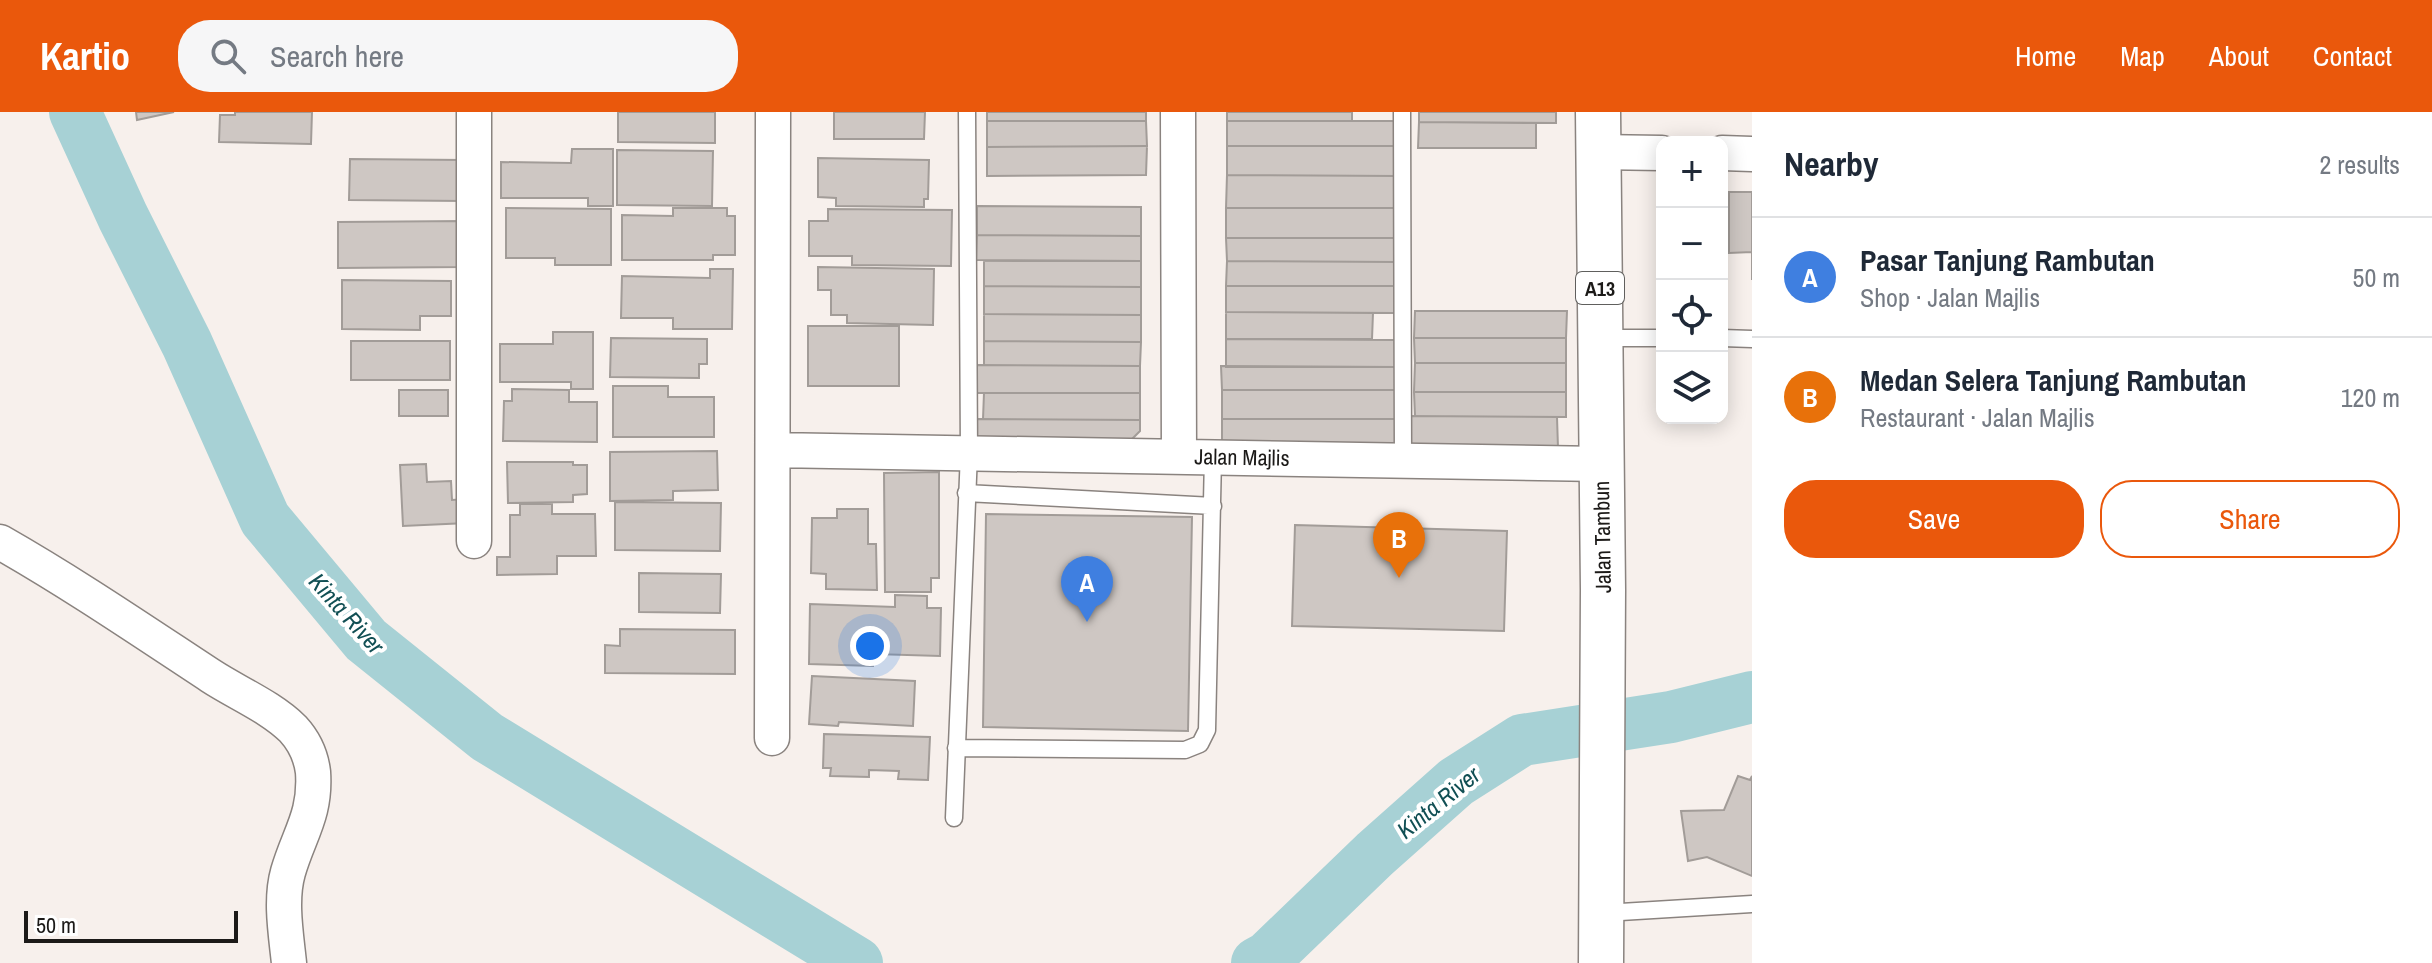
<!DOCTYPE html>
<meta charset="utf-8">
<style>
body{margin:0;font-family:"Archivo Narrow",sans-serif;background:#f6f6f7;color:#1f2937}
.controls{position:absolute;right:24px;top:24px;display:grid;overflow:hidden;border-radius:16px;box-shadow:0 4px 20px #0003}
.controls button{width:72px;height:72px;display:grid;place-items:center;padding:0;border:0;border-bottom:2px solid #e0e1e3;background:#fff;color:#1f2937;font:40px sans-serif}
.scale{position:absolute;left:24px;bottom:20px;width:214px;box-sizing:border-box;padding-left:8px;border:4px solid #1c1a18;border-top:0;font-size:22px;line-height:28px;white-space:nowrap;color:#1c1a18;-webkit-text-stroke:6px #fff;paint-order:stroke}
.you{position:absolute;left:870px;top:534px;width:28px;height:28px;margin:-20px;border:6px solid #fff;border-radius:50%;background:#1a73e8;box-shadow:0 0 0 12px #1a73e833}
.badge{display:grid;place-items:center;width:52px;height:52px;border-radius:50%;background:#ea580c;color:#fff;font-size:26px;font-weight:700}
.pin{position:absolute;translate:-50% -66px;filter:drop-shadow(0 2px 4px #0008)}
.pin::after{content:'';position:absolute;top:42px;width:28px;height:24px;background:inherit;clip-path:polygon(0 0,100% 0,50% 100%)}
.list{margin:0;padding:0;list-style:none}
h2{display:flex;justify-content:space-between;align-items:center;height:104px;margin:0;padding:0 32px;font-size:34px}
h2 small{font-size:26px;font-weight:400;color:#747a83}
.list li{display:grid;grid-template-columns:52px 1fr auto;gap:24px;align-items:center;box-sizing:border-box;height:120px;padding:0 32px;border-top:2px solid #e0e1e3}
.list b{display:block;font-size:30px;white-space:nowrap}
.list p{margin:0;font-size:26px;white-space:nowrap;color:#747a83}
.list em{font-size:26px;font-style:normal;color:#747a83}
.actions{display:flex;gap:16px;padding:24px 32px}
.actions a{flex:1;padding:18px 0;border:2px solid #ea580c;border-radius:32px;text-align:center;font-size:28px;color:#ea580c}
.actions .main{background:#ea580c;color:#fff}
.icon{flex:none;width:44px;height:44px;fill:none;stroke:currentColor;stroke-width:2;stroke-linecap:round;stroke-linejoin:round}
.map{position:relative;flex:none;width:1752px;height:851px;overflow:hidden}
header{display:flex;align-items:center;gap:48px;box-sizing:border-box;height:112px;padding:0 40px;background:#ea580c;color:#fff}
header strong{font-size:38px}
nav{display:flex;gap:44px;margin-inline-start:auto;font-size:28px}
.search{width:560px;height:72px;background:#f6f6f7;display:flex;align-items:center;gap:20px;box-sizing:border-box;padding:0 28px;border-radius:32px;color:#747a83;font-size:30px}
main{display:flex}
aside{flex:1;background:#fff}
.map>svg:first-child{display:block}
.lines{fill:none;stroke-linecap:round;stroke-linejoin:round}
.river{stroke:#a7d1d5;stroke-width:52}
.building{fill:#cec7c3;stroke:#a29c98;stroke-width:2}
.service-casing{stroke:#8a837f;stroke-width:19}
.minor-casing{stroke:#8a837f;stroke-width:37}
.primary-casing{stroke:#8a837f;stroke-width:47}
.service{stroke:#fff;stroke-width:16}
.minor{stroke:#fff;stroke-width:34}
.primary{stroke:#fff;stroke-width:44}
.labels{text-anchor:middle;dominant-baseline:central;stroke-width:8;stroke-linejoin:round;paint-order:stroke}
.shield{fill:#fff;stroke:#605f5d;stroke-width:2}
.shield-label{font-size:20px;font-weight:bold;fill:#1c1a18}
.street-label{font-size:22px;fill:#1c1a18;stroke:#fff}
.water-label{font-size:24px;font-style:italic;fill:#114f54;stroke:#fff}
</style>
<header>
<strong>Kartio</strong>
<div class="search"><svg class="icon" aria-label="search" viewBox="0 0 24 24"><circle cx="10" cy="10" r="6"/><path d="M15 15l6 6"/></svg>Search here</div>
<nav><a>Home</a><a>Map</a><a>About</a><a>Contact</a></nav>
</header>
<main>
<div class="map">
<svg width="1752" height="851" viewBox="0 0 1752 851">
<rect width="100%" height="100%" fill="#f7f0ec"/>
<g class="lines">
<path class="river" d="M75,0L123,105L187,232L265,407L366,528L487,625L857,851
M1257,851L1268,845L1375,742L1456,670L1522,628L1671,605L1752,585"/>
</g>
<path class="building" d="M136,0H174L137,8Z
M235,0H312L311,32L219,30L220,3H235Z
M618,0H715V31L618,30Z
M834,0H925L924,27H834Z
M987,0H1146V9H987Z
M1227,0H1352V9H1227Z
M1419,0H1556V11L1419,10Z
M987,9H1146L1147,34L987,35Z
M1227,9H1396V34H1227Z
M1419,10L1536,11V36H1418Z
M1147,34L1146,63L987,64V35Z
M1227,34H1396V64L1227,63Z
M572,37H613V94H588V86H501V50L571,51Z
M617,38L713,39L712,94L617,93Z
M818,46L929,48L928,87H924V95L836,94V86L818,85Z
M350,47L464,48L463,89L349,88Z
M1227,63L1396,64L1395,96H1226Z
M1729,80H1752V168V140L1729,141Z
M977,94L1141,95V124L977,123Z
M506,96L611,97V153H555V146H506Z
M673,96H727V104H735V143H713V148H622V103L673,104Z
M1226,96H1395V126H1226Z
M828,97L952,98L951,154L852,153V144H809V109H828Z
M463,109V155L338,156V110Z
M977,123L1141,124V149L976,148Z
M1226,126H1395L1396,150L1227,149Z
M984,149H1141V175L984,174Z
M1227,149L1396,150L1395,174H1226Z
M818,155L934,157L933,213L847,211V203H831V178H818Z
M710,157H733L732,217H673V206H621L622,164L710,166Z
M342,168L451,169V204H420V218L342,217Z
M984,174L1141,175V203L984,202Z
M1226,174H1395V201L1226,200Z
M1415,199H1567L1566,226H1414Z
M1226,200L1373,201L1372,227H1226Z
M984,202L1141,203V230L984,229Z
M808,214H899V274H808Z
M553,220H593V277H571V270H500V232H553Z
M611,226L707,227V252H699V266L610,265Z
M1414,226H1566V251H1415Z
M1226,227L1396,228V255H1226Z
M351,229H450V268H351Z
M984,229L1141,230L1140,254L984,253Z
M1415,251H1566V280H1414Z
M975,253L1140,254V281H975Z
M1221,254L1396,255V278H1222Z
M613,274H668V285H714V325H613Z
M512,277L569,278V290H597V330L503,329L504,289H512Z
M399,278H448V304H399Z
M1222,278H1396V307H1222Z
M1414,280H1566V305L1415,304Z
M984,281H1140V308L983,307Z
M1406,304L1557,305L1558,336L1407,335Z
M977,307L1140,308V319L1124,335L977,334Z
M1222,307H1396V336L1222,335Z
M717,339L718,378L673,379V388L610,389V340Z
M507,350H573V353H587V382L573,383V390L508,391Z
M426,352L427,370L451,369L452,388L466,387L467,411L403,414L400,353Z
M939,360V466H931V480H885L884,361Z
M615,390L721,391L720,439L615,438Z
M520,392H552V402H595L596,444H557V462L497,463V445H510V403H520Z
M837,397H868V432H876L877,478L826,477V462L811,461L812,406H837Z
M986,402L1192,405L1188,619L983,615Z
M1295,413L1507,419L1504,519L1292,514Z
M639,461L721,462L720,501L639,500Z
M895,483L927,484V496H941L940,544L874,542L873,554L809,552L810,492L895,495Z
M620,517L735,518V562L605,561V533L620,534Z
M812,564L915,569L913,614L839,610L838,614L809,612Z
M824,622L930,625L928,668L898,667L899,659L869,658V665L830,664L831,656H823Z
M1738,664L1750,668L1752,664V764L1707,745L1688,749L1681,699L1724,698Z"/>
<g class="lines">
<defs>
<path id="service" d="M1402,0L1403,349
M1602,226H1662
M1722,226L1752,227
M966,381L1213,394
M956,636L1185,638L1200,632L1207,618L1213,345
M954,706L969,341L967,0
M1604,801L1752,792"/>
<path id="minor" d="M474,0V429
M1178,0L1179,344
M1597,40L1662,41
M1722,41L1752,42
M773,338L1601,352
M0,430C72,471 141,518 211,564C237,581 271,595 293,617C304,629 311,644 313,660C316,703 299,722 288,760C280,788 286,822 289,851
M772,626L773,0"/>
<path id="primary" d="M1598,0L1603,478L1601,851"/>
</defs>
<use href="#service" class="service-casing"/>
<use href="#minor" class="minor-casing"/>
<use href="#primary" class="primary-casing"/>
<use href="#service" class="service"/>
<use href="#minor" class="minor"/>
<use href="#primary" class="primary"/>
</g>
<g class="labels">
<rect class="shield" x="1576" y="160" width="48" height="32" rx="6"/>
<g class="shield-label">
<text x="1600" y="176">A13</text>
</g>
<g class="street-label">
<text transform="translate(1242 345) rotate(1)">Jalan Majlis</text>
<text transform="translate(1602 425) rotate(-91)">Jalan Tambun</text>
</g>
<g class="water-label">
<text transform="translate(347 501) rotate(48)">Kinta River</text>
<text transform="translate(1438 690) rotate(-39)">Kinta River</text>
</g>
</g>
</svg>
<div class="controls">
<button>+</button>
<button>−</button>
<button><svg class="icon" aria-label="locate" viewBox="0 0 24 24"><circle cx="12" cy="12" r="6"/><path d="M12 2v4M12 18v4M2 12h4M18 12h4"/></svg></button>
<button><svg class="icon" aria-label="layers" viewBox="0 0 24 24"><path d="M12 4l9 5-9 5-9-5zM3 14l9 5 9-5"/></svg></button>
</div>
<div class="scale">50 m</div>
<div class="you"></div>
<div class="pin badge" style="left:1087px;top:510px;background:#3f7fe0">A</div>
<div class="pin badge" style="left:1399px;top:466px;background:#e8710a">B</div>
</div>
<aside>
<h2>Nearby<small>2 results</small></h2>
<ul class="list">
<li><span class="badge" style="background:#3f7fe0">A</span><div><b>Pasar Tanjung Rambutan</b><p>Shop · Jalan Majlis</p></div><em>50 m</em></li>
<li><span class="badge" style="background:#e8710a">B</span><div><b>Medan Selera Tanjung Rambutan</b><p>Restaurant · Jalan Majlis</p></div><em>120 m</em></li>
</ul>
<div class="actions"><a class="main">Save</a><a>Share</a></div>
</aside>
</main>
